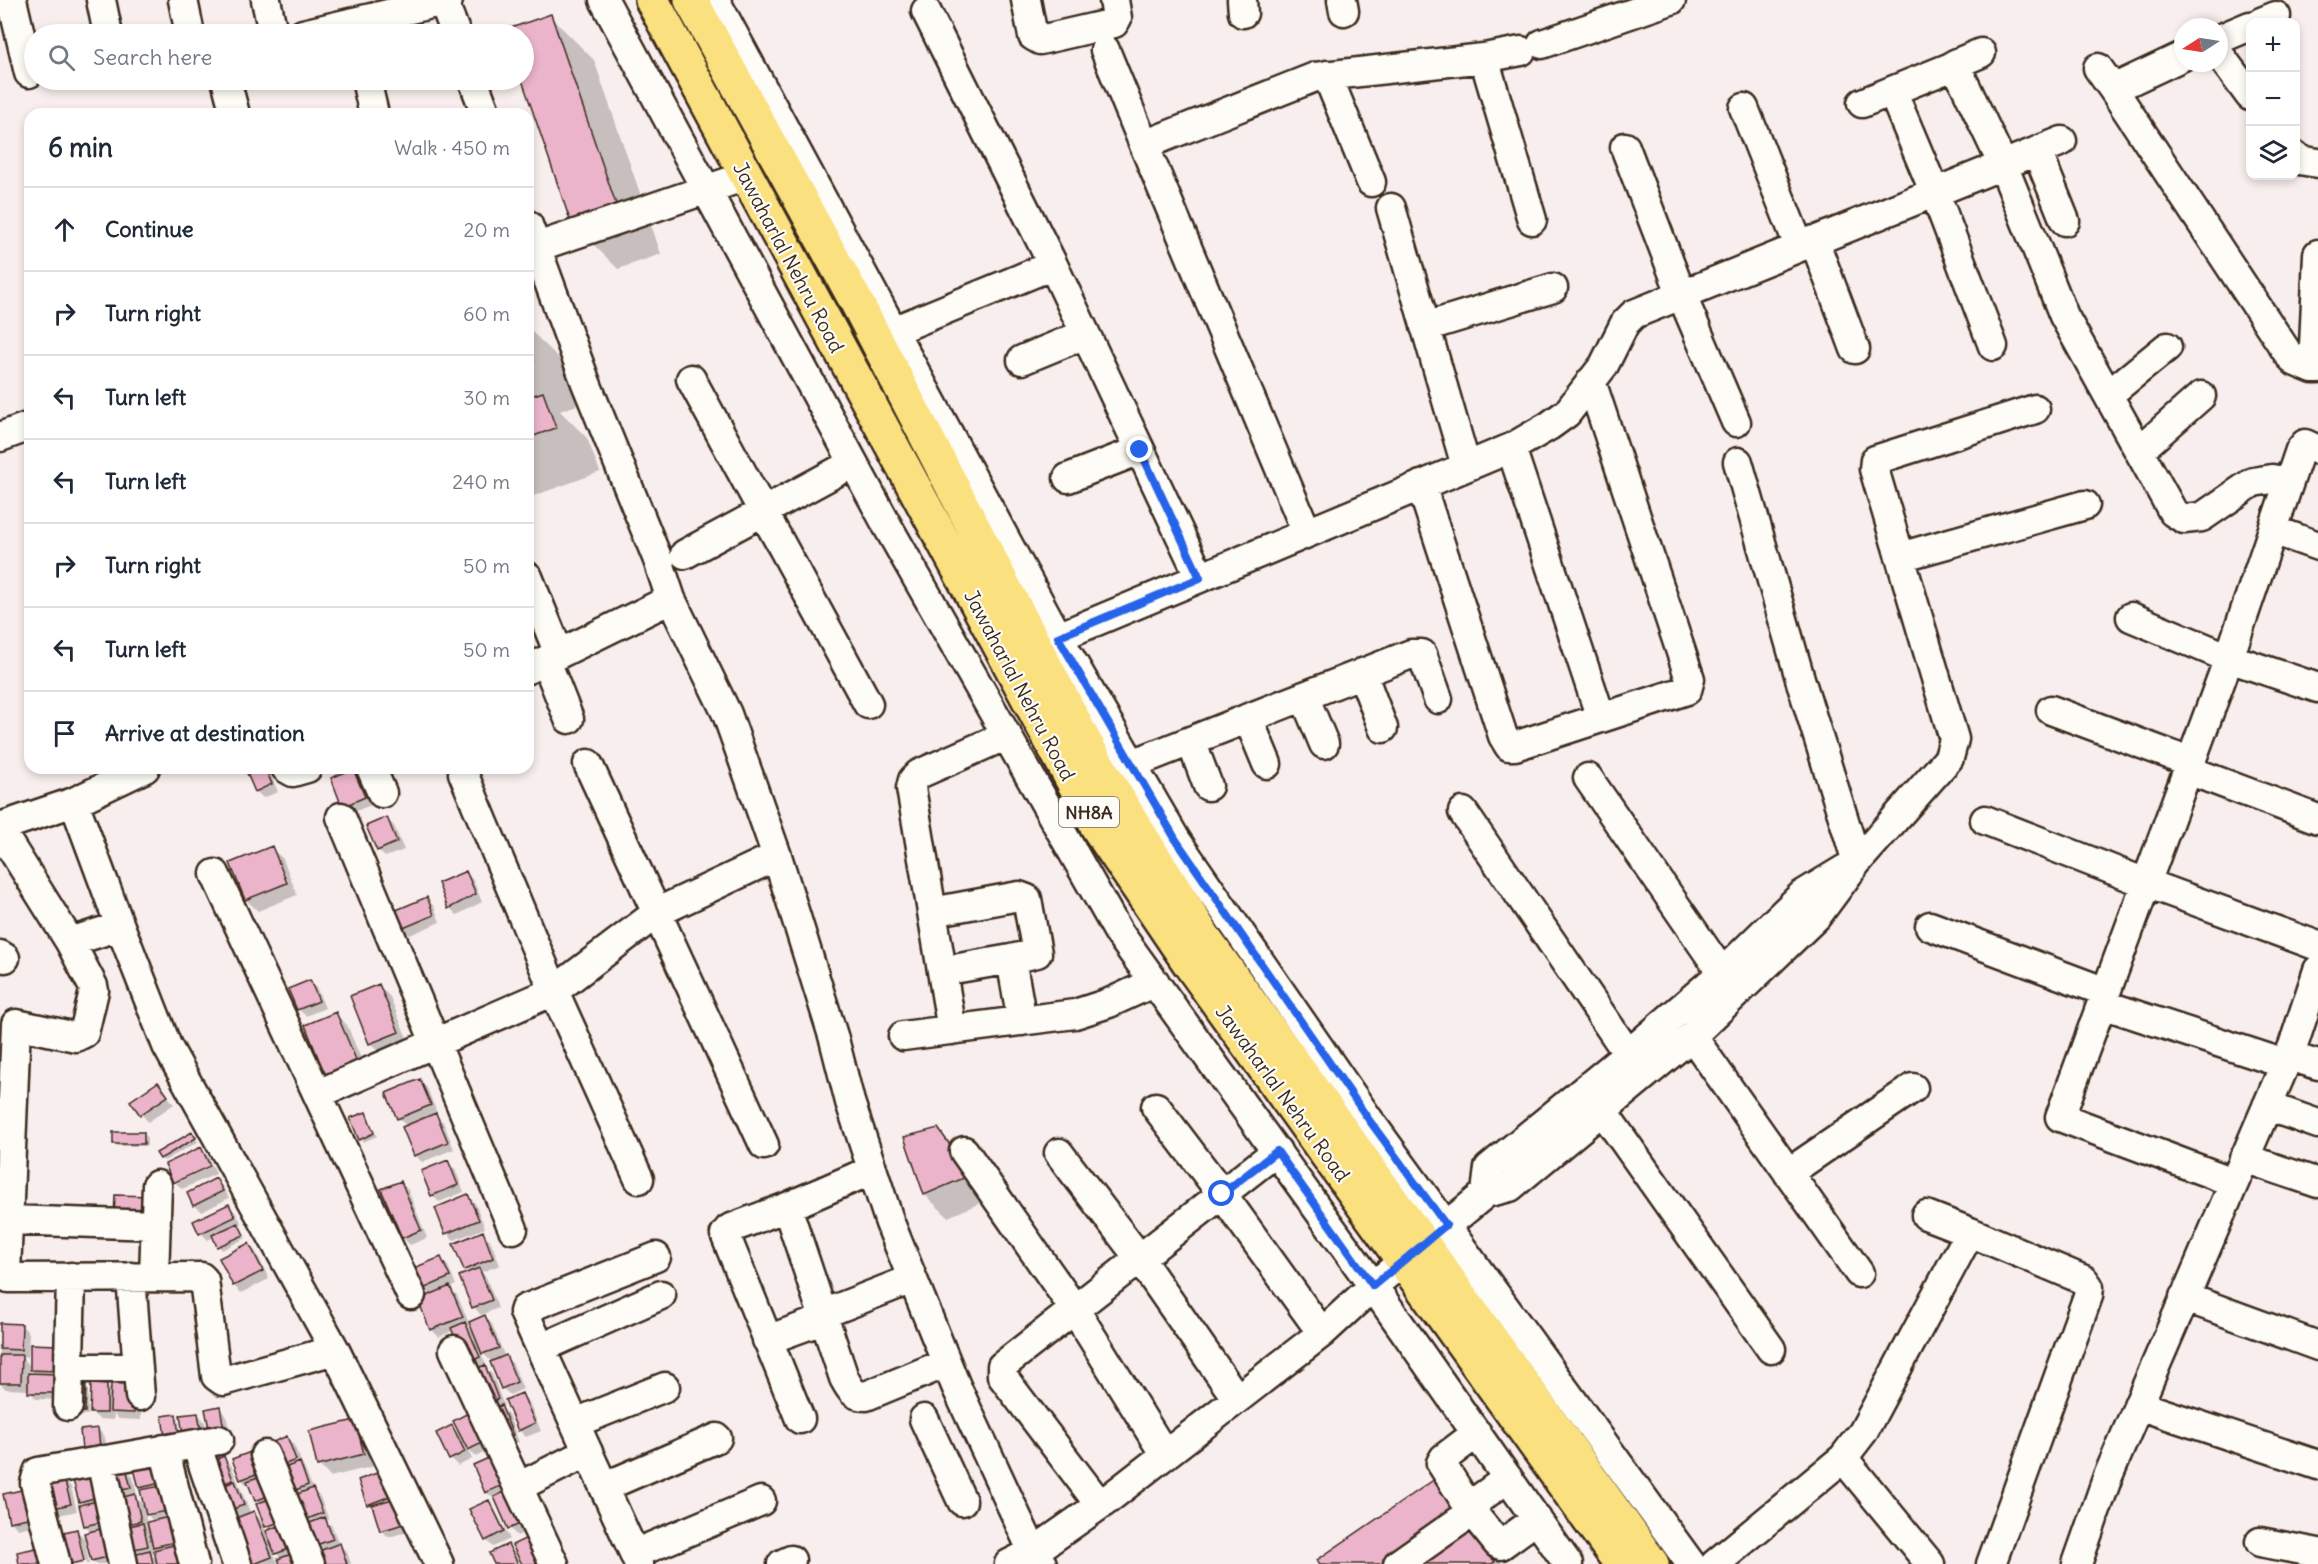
<!DOCTYPE html>
<meta charset="utf-8">
<style>
body{margin:0;font-family:Delius,sans-serif;background:#f2f2f3;color:#1f2937}
.controls{position:absolute;right:18px;top:18px;display:grid;overflow:hidden;border-radius:12px;box-shadow:0 3px 9px #0003}
.controls button{width:54px;height:54px;display:grid;place-items:center;padding:0;border:0;border-bottom:2px solid #e0e1e3;background:#fff;color:#1f2937;font:30px sans-serif}
.compass{position:absolute;left:2174px;top:18px;width:54px;height:54px;border-radius:50%;background:#fff;box-shadow:0 3px 9px #0003;rotate:258deg}
.stop{position:absolute;width:18px;height:18px;margin:-14px;border:4px solid #2563eb;border-radius:50%;background:#fff}
.stop.end{background:#2563eb;border-color:#fff;box-shadow:0 2px 6px #0008}
.list{margin:0;padding:0;list-style:none}
h2{display:flex;justify-content:space-between;align-items:center;height:78px;margin:0;padding:0 24px;font-size:26px}
h2 small{font-size:20px;font-weight:400;color:#747a83}
.list li{display:grid;grid-template-columns:39px 1fr auto;gap:18px;align-items:center;box-sizing:border-box;height:84px;padding:0 24px;border-top:2px solid #e0e1e3}
.list b{display:block;font-size:22px;white-space:nowrap}
.list em{font-size:20px;font-style:normal;color:#747a83}
.icon{flex:none;width:33px;height:33px;fill:none;stroke:currentColor;stroke-width:2;stroke-linecap:round;stroke-linejoin:round}
.map{position:relative;flex:none;width:2318px;height:1564px;overflow:hidden}
.search{position:absolute;background:#fff;box-shadow:0 3px 9px #0003;left:24px;top:24px;width:510px;height:66px;display:flex;align-items:center;gap:15px;box-sizing:border-box;padding:0 21px;border-radius:33px;color:#747a83;font-size:22px}
.panel{position:absolute;background:#fff;box-shadow:0 3px 9px #0003;left:24px;top:108px;width:510px;height:666px;border-radius:18px}
.map>svg:first-child{display:block}
.shadow{fill:#0003;fill-rule:evenodd}
.building{fill:#ebb4ca;stroke:#3b2a1e;stroke-width:1.5}
.lines{fill:none;stroke-linecap:round;stroke-linejoin:round}
.minor-casing{stroke:#3b2a1e;stroke-width:33}
.major-casing{stroke:#3b2a1e;stroke-width:38}
.minor{stroke:#fdfcf7;stroke-width:28}
.major{stroke:#fbe080;stroke-width:33}
.route{stroke:#2563eb;stroke-width:8}
.labels{text-anchor:middle;dominant-baseline:central;stroke-width:4.5;stroke-linejoin:round;paint-order:stroke}
.shield{fill:#fdfcf7;stroke:#75695f;stroke-width:1.5}
.shield-label{font-size:18px;font-weight:bold;fill:#3b2a1e}
.street-label{font-size:20px;fill:#3b2a1e;stroke:#fdfcf7}
</style>
<div class="map">
<svg width="2318" height="1564" viewBox="0 0 2318 1564">
<rect width="100%" height="100%" fill="#f9eeee"/>
<filter id="ink" filterUnits="userSpaceOnUse"><feTurbulence type="fractalNoise" baseFrequency=".0167" numOctaves="2"/><feDisplacementMap in="SourceGraphic" scale="12" xChannelSelector="R" yChannelSelector="G"/><feConvolveMatrix kernelMatrix="1 2 1 2 8 2 1 2 1" color-interpolation-filters="sRGB"/></filter>
<g filter="url(#ink)">
<path class="shadow" d="M550,16L594,60L661,254L618,269L574,225L523,80L524,34H508L506,31Z
M528,328L564,363L577,405L560,411L587,438L600,472L528,498Z
M243,768H266L270,773L278,792L263,798L256,791L249,774Z
M353,771L360,778L371,805L351,813L344,806Z
M387,819L394,826L404,850L385,857L378,850Z
M271,848L283,859L297,895L258,911L246,900L232,864Z
M466,873L473,880L482,902L457,915L450,908Z
M426,899L434,906L440,922L410,935L402,928Z
M310,982L317,989L325,1008L306,1016L298,1009Z
M379,985L390,997L409,1043L382,1055L370,1043Z
M336,1014L347,1025L367,1073L338,1085L326,1074Z
M420,1081L427,1088L437,1113L435,1114L443,1122L454,1149L422,1162L415,1155L407,1127L399,1118L388,1094Z
M158,1084L174,1104L148,1122L132,1102Z
M365,1113L377,1136L363,1142L360,1139Z
M938,1130L961,1153L992,1198L948,1217L925,1195L906,1138Z
M144,1134L147,1137V1146H118L115,1143Z
M195,1137L198,1142L164,1161L161,1158Z
M201,1149L208,1156L211,1164L176,1180V1183L167,1164Z
M448,1162L455,1169L464,1192L439,1202L432,1195Z
M213,1166L216,1174L182,1189L176,1183Z
M216,1180L223,1187L229,1198L202,1212L194,1205Z
M401,1183L408,1190L427,1238L410,1245L403,1238L383,1190Z
M468,1196L475,1203L485,1228L454,1240L447,1233Z
M229,1206L236,1213L242,1224L239,1226L246,1238L222,1250L214,1237L208,1240L201,1233Z
M483,1233L490,1240L500,1265L482,1272L486,1277L498,1308L481,1315L474,1307L461,1277L469,1273L465,1269Z
M249,1245L256,1252L269,1279L241,1293L234,1286L221,1259Z
M441,1259L448,1266L456,1285L449,1288L457,1295L469,1323L485,1317L492,1324L504,1355L513,1364L523,1389L510,1395L502,1388L491,1361L480,1351L486,1365L483,1366L492,1374L504,1406L501,1407L508,1414L519,1442L507,1447L454,1330L439,1337L431,1329L432,1296L424,1288ZM471,1324L475,1334L467,1325Z
M0,1324L22,1326L29,1333L28,1357L21,1356L31,1367L57,1346L63,1400L36,1399L29,1390L6,1389L0,1384V1356H2L0,1354ZM29,1367L36,1375H28Z
M107,1386L112,1392H142L141,1420L119,1419L114,1414L113,1420L99,1419L91,1412Z
M85,1387L88,1390V1415H76Z
M522,1395L529,1402L541,1431L526,1437L519,1430Z
M219,1408L226,1415L232,1443L219,1445Z
M198,1414L205,1422L209,1446L192,1448Z
M175,1415L178,1418L182,1445L164,1417Z
M355,1421L366,1433L375,1466L330,1477L319,1465Z
M455,1422L492,1448L476,1457L466,1446L472,1459L458,1466L451,1459L452,1427L461,1435Z
M98,1429L105,1437L108,1463L92,1465Z
M287,1438L294,1445L314,1491L320,1497L329,1520L326,1521L332,1526L339,1545L347,1552L351,1564H319L282,1473Z
M256,1452L303,1553L281,1564L282,1559L272,1549L278,1564H249L223,1513V1458L231,1465L251,1514L254,1513L266,1525L260,1504L256,1500L251,1485L248,1486L241,1479ZM262,1522L270,1530L266,1532Z
M493,1458L531,1529L517,1536L510,1528L496,1498L494,1499L486,1492Z
M156,1462L186,1564H128L114,1501L126,1470L133,1477L137,1495L134,1496L146,1507L144,1491L140,1487ZM144,1511L154,1522L147,1523ZM156,1553L158,1561L151,1554Z
M384,1472L403,1507L410,1531L389,1537L381,1530L376,1512L368,1504Z
M96,1476L117,1564H96L92,1560V1533L85,1525V1505L80,1501Z
M64,1480L71,1487L77,1511L54,1516L47,1509Z
M4,1496L44,1523L18,1529L11,1522Z
M488,1501L495,1509L510,1539L493,1547L486,1540Z
M76,1530L84,1538L89,1564H86L80,1537H77L83,1564H64Z
M507,1546L515,1553L520,1564H495Z
M1493,1550L1502,1564H1322Z"/>
<path class="building" d="M551,14L618,210L572,226L522,80H524V34H506L505,30Z
M528,342L534,361L528,363Z
M543,392L556,428L528,438V397Z
M253,768H265L272,784L255,792L246,771Z
M353,769L365,797L342,807L331,778Z
M387,817L397,842L377,851L366,826Z
M272,846L287,883L245,900L230,863Z
M466,871L476,894L448,909L438,883Z
M427,897L434,915L401,929L394,911Z
M310,980L319,1001L297,1010L288,989Z
M379,984L399,1032L369,1044L350,996Z
M336,1012L357,1062L325,1075L305,1025Z
M420,1079L431,1105L397,1119L386,1093Z
M158,1082L168,1096L140,1115L130,1101Z
M366,1112L374,1133L359,1140L350,1118Z
M436,1113L448,1142L414,1156L402,1127Z
M938,1128L971,1175L924,1195L904,1137Z
M113,1132H144V1144H113Z
M192,1132L196,1138L160,1159L156,1153Z
M201,1147L210,1166L173,1183L165,1164Z
M448,1160L458,1185L431,1196L421,1171Z
M216,1178L223,1191L193,1206L187,1193Z
M401,1181L421,1230L402,1238L381,1189Z
M468,1194L479,1220L445,1234L435,1208Z
M115,1195L149,1196L148,1220L114,1218Z
M229,1204L235,1217L199,1234L193,1221Z
M238,1223L244,1235L217,1247L212,1235Z
M483,1231L493,1258L464,1270L453,1244Z
M249,1243L263,1271L233,1286L219,1258Z
M441,1257L450,1277L423,1289L414,1268Z
M479,1268L492,1300L472,1308L459,1276Z
M450,1286L463,1317L430,1330L418,1300Z
M485,1315L499,1348L482,1354L469,1322Z
M465,1322L480,1357L466,1363L451,1328Z
M0,1323L22,1324L21,1350L0,1349Z
M30,1344L57,1345V1371L30,1370Z
M0,1355H22L21,1383H0Z
M506,1355L517,1382L501,1389L490,1362Z
M485,1365L498,1399L481,1405L468,1372Z
M28,1373L57,1374V1393H28Z
M111,1383L135,1384L134,1413L110,1412Z
M91,1384L107,1385V1413H90Z
M71,1385H86L85,1412H71Z
M522,1393L535,1423L518,1431L505,1400Z
M501,1405L513,1435L498,1441L486,1411Z
M220,1406L225,1436L211,1438L205,1409Z
M470,1412L486,1441L468,1450L453,1421Z
M198,1413L202,1439L184,1442L180,1415Z
M176,1414L180,1442L166,1444L162,1416Z
M355,1420L364,1454L317,1466L309,1431Z
M452,1425L465,1452L449,1460L436,1433Z
M98,1428L101,1457L83,1459L80,1430Z
M287,1436L296,1460L275,1468L266,1445Z
M256,1450L264,1471L240,1480L232,1459Z
M224,1456L233,1480L214,1487L205,1464Z
M493,1456L505,1484L485,1493L473,1465Z
M156,1460L161,1483L139,1488L133,1465Z
M300,1462L308,1485L288,1493L279,1470Z
M126,1468L131,1488L110,1493L106,1473Z
M385,1470L393,1495L367,1505L358,1480Z
M97,1474L102,1496L79,1502L73,1480Z
M266,1474L273,1494L255,1501L247,1481Z
M64,1478L71,1504L45,1510L39,1484Z
M1435,1479L1460,1516L1390,1564H1320L1317,1560Z
M235,1481L244,1505L222,1513L213,1490Z
M161,1486L167,1511L146,1515L140,1490Z
M31,1488L37,1516L9,1522L3,1494Z
M313,1488L323,1513L294,1524L285,1499Z
M510,1489L525,1522L508,1529L494,1497Z
M135,1494L141,1521L119,1526L112,1500Z
M277,1496L286,1520L265,1527L256,1504Z
M396,1498L404,1524L380,1531L372,1505Z
M102,1500L106,1521L84,1526L79,1505Z
M489,1500L504,1531L485,1541L469,1509Z
M254,1511L272,1557L254,1564H248L231,1520Z
M169,1517L175,1542L153,1547L147,1522Z
M325,1517L333,1539L308,1548L300,1527Z
M288,1522L297,1546L275,1554L266,1531Z
M143,1523L148,1546L125,1551L120,1528Z
M1470,1525L1495,1562L1491,1564H1413Z
M109,1527L116,1555L91,1561L84,1533Z
M77,1529L84,1561L70,1564L56,1534Z
M529,1537L541,1564H522L512,1545Z
M340,1543L347,1564H318L314,1553Z
M177,1544L181,1564H157L154,1550Z
M508,1544L518,1564H494L489,1553Z
M46,1546L51,1564H19L17,1552Z
M150,1550L153,1564H127L125,1556Z
M299,1551L304,1564H280L278,1559Z"/>
<g class="lines">
<defs>
<path id="minor" d="M12,0L29,73
M101,0L108,34
M183,0L190,34
M266,0L272,28
M443,0L456,34
M604,0L888,527L1119,933L1373,1286L1568,1564
M715,0L1058,637L1176,840L1369,1120L1691,1564
M1026,0L1033,36L1040,40L1114,23L1117,18L1114,0
M1242,0L1243,13
M1342,0L1344,11
M926,11L1053,265L1200,577
M2261,22L2276,16
M303,34L448,0
M2219,39L2250,26
M1542,44L1671,0
M1105,50L1144,145
M1981,53L1955,64L2003,165L2064,316L2173,512L2184,519L2202,517L2253,482L2272,479L2289,482
M2219,54L2250,96
M2183,56L2113,89L2289,355L2296,362L2313,369
M1484,58L1532,220
M2098,68L2113,89
M1327,75L1371,182
M226,80L235,114
M366,80L374,114
M473,80L486,114
M1892,91L1935,193L1993,346
M1862,103L1956,65
M1744,108L1799,246
M1625,147L1682,296L1736,422
M2037,151L2065,221
M2296,156L2299,160L2318,163
M1391,208L1466,466
M528,225L586,383L658,560L671,599L727,714L777,856L834,1039L850,1102L890,1223L956,1386L1033,1552L1042,1564
M1814,240L1855,349
M528,250L746,176
M2318,254L2313,369H2318
M1425,327L1553,288
M893,331L1053,265
M1022,360L1085,334
M691,379L868,704
M2108,395L2167,347
M0,437L30,426
M1511,448L1601,718
M2318,450L2305,444L2300,450L2229,658L2318,688
M2139,451L2201,396
M1738,462L1801,682L1857,862
M1068,478L1140,450
M1421,485L1503,736L1509,746H1515L1687,690L1690,679L1591,381
M2273,530L2318,546
M1307,533L1144,145L1315,77L1484,58L1521,51
M685,554L853,463
M1900,557L2085,505
M528,577L559,654
M2131,617L2229,658L2060,1117L2233,1182
M1039,645L1511,448L1549,426L1567,413L1604,365L1625,323L1634,314L2062,141
M546,661L569,719
M528,669L671,599
M1362,673L1383,728
M1304,696L1324,744
M2051,710L2190,762
M1248,718L1267,764
M1191,741L1208,786
M588,764L764,1145
M1132,764L1411,654H1422L1438,699
M286,768L293,772L307,768
M371,768L382,793
M2188,770L2318,819
M463,773L554,991L639,1179
M1588,778L1722,973
M1463,812L1628,1054
M341,817L513,1229
M1985,820L2146,883L2318,946
M0,827L74,802
M0,830L70,942L93,986L94,991L84,1033L76,1037L16,1024L6,1273L9,1278L201,1277L204,1280L216,1376L223,1381L335,1350
M215,874L411,1295
M932,912L1019,896L1027,899L1037,953L1011,959
M120,926L74,802L145,768
M1930,926L2106,992
M70,942L120,926L167,1046L335,1350L439,1564
M0,955L5,958
M942,971L1011,959L1022,1021
M2102,1004L2285,1064
M952,1030L911,788L913,780L919,774L1007,735
M903,1036L1075,1014L1109,1003L1155,982
M1692,1036L1859,1273
M2289,1056L2318,1065
M318,1094L554,991L658,912L777,856
M2267,1106L2318,1124
M1156,1107L1222,1194L1322,1333
M1602,1110L1771,1349
M964,1151L1075,1310L1165,1455
M1059,1153L1140,1259L1237,1399
M2244,1158L2318,1183
M1788,1173L1913,1088
M1486,1193L1489,1168L1628,1054L1722,973L1802,895L1845,869
M787,1207L872,1170
M1926,1215L1970,1232L1863,1432L1843,1458L1930,1564
M8,1220L156,1225
M1970,1232L2084,1280L2089,1287L2088,1296L1991,1564
M131,1277L140,1396
M154,1277L157,1185
M2184,1297L2318,1346
M823,1314L912,1279
M767,1340L825,1319
M541,1348L661,1295
M454,1350L554,1564
M69,1368H138
M2138,1405L2318,1465
M68,1406L71,1277
M800,1419L725,1234L729,1229L787,1207L844,1378C850,1389 853,1396 866,1396L946,1363
M924,1419L962,1501
M575,1423L665,1387
M1477,1433L1444,1458L1441,1463L1472,1512L1498,1544L1501,1545L1537,1519
M196,1444L237,1564
M164,1449L194,1564
M265,1455L310,1564
M101,1460L123,1564
M518,1487L588,1452
M604,1487L717,1438
M1100,1505L1002,1376V1366L1277,1151
M2260,1542L2318,1553
M634,1554L761,1501
M56,1564L35,1483L38,1472L219,1440
M639,1564L524,1312L525,1309L656,1257
M782,1564L791,1560
M1009,1564L1033,1552L1107,1500L1322,1333L1373,1286L1486,1193L1510,1187L1692,1036L1817,916L1857,862L1949,758L1954,739L1874,469L1875,460L2035,409
M1398,1564L1472,1512L1479,1499L1508,1478
M1715,1564L1843,1458
M2077,1564L2108,1476L2293,1046L2318,970"/>
<path id="major" d="M652,0L1098,828L1190,964L1621,1564
M691,0L856,301L1086,744L1126,812L1207,942L1652,1564"/>
</defs>
<use href="#minor" class="minor-casing"/>
<use href="#major" class="major-casing"/>
<use href="#minor" class="minor"/>
<use href="#major" class="major"/>
</g>
</g>
<g class="lines" filter="url(#ink)">
<path class="route" d="M1140,450L1200,578L1058,637L1176,840L1369,1120L1446,1225L1373,1286L1277,1151L1222,1194"/>
</g>
<g class="labels">
<rect class="shield" x="1059" y="797" width="60" height="30" rx="4.5"/>
<g class="shield-label">
<text x="1089" y="812">NH8A</text>
</g>
<g class="street-label">
<text transform="translate(789 257) rotate(62)">Jawaharlal Nehru Road</text>
<text transform="translate(1020 685) rotate(62)">Jawaharlal Nehru Road</text>
<text transform="translate(1283 1093) rotate(54)">Jawaharlal Nehru Road</text>
</g>
</g>
</svg>
<div class="controls">
<button>+</button>
<button>−</button>
<button><svg class="icon" aria-label="layers" viewBox="0 0 24 24"><path d="M12 4l9 5-9 5-9-5zM3 14l9 5 9-5"/></svg></button>
</div>
<svg class="compass" viewBox="-18 -18 36 36"><path d="M0-13l5 13h-10z" fill="#e53935"/><path d="M0 13l5-13h-10z" fill="#747a83"/></svg>
<div class="stop" style="left:1222px;top:1194px"></div>
<div class="stop end" style="left:1140px;top:450px"></div>
<div class="search"><svg class="icon" aria-label="search" viewBox="0 0 24 24"><circle cx="10" cy="10" r="6"/><path d="M15 15l6 6"/></svg>Search here</div>
<section class="panel">
<h2>6 min<small>Walk · 450 m</small></h2>
<ul class="list">
<li><svg class="icon" aria-label="ahead" viewBox="0 0 24 24"><path d="M12 20V5M6 11l6-6 6 6"/></svg><div><b>Continue</b></div><em>20 m</em></li>
<li><svg class="icon" aria-label="right" viewBox="0 0 24 24"><path d="M7 20v-9h11M14 6l5 5-5 5"/></svg><div><b>Turn right</b></div><em>60 m</em></li>
<li><svg class="icon" aria-label="left" viewBox="0 0 24 24"><path d="M17 20v-9H6M10 6l-5 5 5 5"/></svg><div><b>Turn left</b></div><em>30 m</em></li>
<li><svg class="icon" aria-label="left" viewBox="0 0 24 24"><path d="M17 20v-9H6M10 6l-5 5 5 5"/></svg><div><b>Turn left</b></div><em>240 m</em></li>
<li><svg class="icon" aria-label="right" viewBox="0 0 24 24"><path d="M7 20v-9h11M14 6l5 5-5 5"/></svg><div><b>Turn right</b></div><em>50 m</em></li>
<li><svg class="icon" aria-label="left" viewBox="0 0 24 24"><path d="M17 20v-9H6M10 6l-5 5 5 5"/></svg><div><b>Turn left</b></div><em>50 m</em></li>
<li><svg class="icon" aria-label="arrive" viewBox="0 0 24 24"><path d="M6 21V4h12l-3 4 3 4H6"/></svg><div><b>Arrive at destination</b></div></li>
</ul>
</section>
</div>
